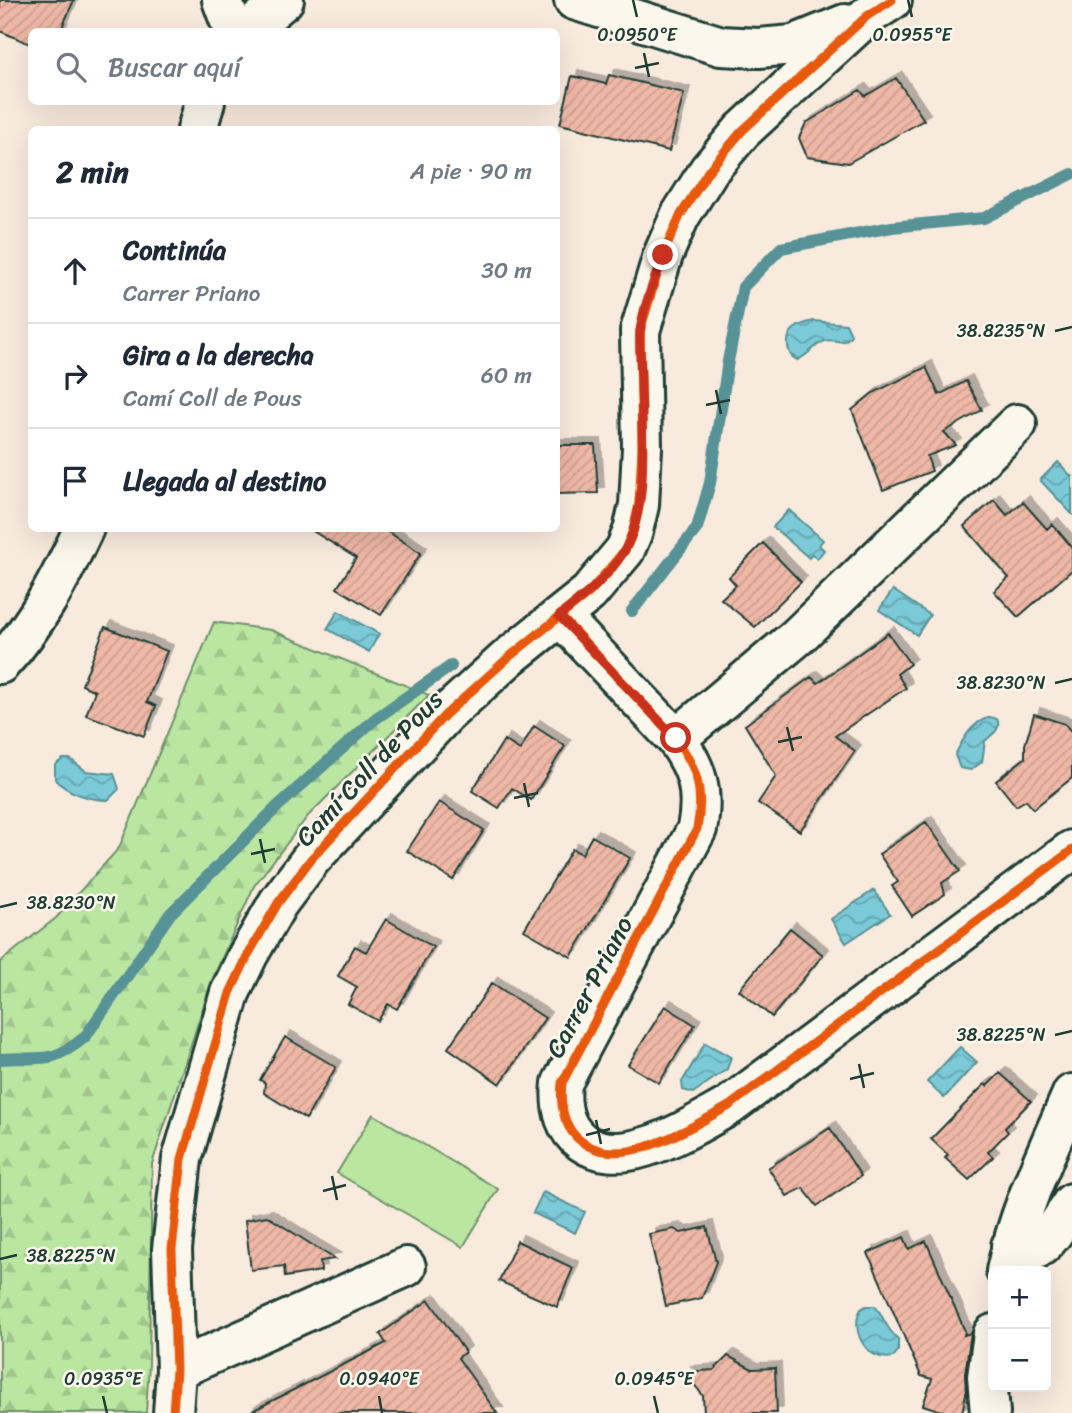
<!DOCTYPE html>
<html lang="es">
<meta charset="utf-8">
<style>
body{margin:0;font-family:Sriracha,sans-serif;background:#f6f6f7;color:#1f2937}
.controls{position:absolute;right:21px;bottom:21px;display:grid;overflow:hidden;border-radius:10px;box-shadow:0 7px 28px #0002}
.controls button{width:63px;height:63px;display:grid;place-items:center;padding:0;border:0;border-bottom:2px solid #e0e1e3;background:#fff;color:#1f2937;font:35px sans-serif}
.stop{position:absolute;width:21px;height:21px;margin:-16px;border:5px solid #c8321e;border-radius:50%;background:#fff}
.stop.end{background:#c8321e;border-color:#fff;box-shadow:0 2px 7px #0008}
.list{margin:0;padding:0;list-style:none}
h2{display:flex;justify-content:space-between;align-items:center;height:91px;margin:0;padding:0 28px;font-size:30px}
h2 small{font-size:23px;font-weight:400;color:#747a83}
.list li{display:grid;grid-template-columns:46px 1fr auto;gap:21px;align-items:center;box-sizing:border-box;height:105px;padding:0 28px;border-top:2px solid #e0e1e3}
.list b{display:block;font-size:26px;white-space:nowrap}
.list p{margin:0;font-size:23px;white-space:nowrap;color:#747a83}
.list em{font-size:23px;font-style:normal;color:#747a83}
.icon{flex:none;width:38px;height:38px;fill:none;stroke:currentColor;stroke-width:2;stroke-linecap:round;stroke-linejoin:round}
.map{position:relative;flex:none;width:1072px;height:1413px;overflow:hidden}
.search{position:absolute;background:#fff;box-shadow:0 7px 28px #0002;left:28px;top:28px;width:532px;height:77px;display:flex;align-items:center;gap:18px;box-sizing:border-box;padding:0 24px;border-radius:10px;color:#747a83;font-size:26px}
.panel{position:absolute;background:#fff;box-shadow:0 7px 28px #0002;left:28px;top:126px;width:532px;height:406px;border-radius:10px}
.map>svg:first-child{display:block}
.forest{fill:url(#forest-firs);stroke:#6d926b;stroke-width:2}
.park{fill:#bbe6a2;stroke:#6d926b;stroke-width:2}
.water{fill:url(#water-waves);stroke:#569296;stroke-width:2}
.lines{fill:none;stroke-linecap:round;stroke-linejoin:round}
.stream{stroke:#569296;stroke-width:12}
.building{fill:url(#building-hatch);stroke:#1f3d34;stroke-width:2;filter:url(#shadow)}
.minor-casing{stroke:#1f3d34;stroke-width:44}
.minor{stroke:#fbf7ec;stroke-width:38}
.cycleway-casing{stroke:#fbf7ec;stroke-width:13}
.cycleway{stroke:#e8590c;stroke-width:9}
.route{stroke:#c8321e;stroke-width:9}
.ticks{fill:none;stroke:#1f3d34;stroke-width:2.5}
.labels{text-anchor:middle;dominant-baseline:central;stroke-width:5;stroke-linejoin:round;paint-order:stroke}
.street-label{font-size:26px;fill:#1f3d34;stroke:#fbf7ec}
.ticks-label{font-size:18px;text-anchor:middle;fill:#1f3d34;stroke:#fbf7ec;stroke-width:5;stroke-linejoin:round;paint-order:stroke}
</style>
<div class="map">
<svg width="1072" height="1413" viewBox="0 0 1072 1413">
<defs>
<pattern id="forest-firs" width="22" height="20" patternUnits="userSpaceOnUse" patternTransform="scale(1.75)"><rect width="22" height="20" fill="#bbe6a2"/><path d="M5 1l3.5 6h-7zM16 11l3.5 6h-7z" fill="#a0c68c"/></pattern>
<pattern id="water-waves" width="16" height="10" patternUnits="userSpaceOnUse" patternTransform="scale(1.75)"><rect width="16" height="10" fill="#7bcad8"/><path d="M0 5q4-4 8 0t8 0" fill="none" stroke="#64a5b0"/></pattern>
<pattern id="building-hatch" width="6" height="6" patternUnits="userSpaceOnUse" patternTransform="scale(1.75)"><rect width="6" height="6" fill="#efb7a5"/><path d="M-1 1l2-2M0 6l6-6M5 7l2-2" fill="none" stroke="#cc9e8f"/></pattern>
<filter id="shadow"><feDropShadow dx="6" dy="-6" stdDeviation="0" flood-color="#0004"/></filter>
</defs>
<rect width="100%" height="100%" fill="#f9eade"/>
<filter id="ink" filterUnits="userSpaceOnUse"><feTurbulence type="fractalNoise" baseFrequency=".0143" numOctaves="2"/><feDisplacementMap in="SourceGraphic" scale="14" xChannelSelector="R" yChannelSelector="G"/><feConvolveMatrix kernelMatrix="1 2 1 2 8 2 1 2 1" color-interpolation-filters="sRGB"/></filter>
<g filter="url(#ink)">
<path class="forest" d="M214,622L271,630L429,695L308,816L254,886L212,980L152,1164L149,1364L146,1413H0V962L56,918L119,848Z"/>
<path class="park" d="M373,1114L498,1189L463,1247L337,1173Z"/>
<path class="water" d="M814,321L846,324L851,335C842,348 837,337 825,341C814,345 808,356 797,360C790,356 789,353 788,346C786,329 800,324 814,321Z
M1058,462L1072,477V514L1040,480Z
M789,510L823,540L819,545L824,550L817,559L812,554L809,558L773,527Z
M893,590L930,615L917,635L879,610Z
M338,611L379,634L369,652L327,629Z
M990,717L997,719C1002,730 992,734 985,741L982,762L971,770L960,768L955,755C963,739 972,722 990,717Z
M63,759H70L86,771L114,774L119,789L108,800C91,800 67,793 55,779V765Z
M874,890L890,914L846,943L831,919Z
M705,1043L731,1057L727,1069L693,1093L683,1090L682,1082Z
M960,1047L977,1062L944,1098L927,1082Z
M543,1192L585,1212L575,1233L533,1213Z
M866,1306H875C886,1319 884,1327 898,1339V1351L893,1357C867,1363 849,1330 861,1309Z"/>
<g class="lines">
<path class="stream" d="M632,611L697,528L710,483L728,361L743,287L781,248L892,227L984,218L1072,174
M0,1059C40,1056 50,1066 85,1037L170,914L277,807L375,719L451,666"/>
</g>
<path class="building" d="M0,0H74L60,32H32V45L0,31Z
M609,75L684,93L669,151L560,124L572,76L606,84Z
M896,78L924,120L848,163L807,157L799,138L806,123L860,90L865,96Z
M926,367L939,395L966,381L982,410L944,432L956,445L927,456L932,471L883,490L852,410L873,393Z
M556,445H595L598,493L556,494Z
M994,500L1007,515L1023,502L1047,529L1052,524L1072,547V570L1018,617L994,591L1009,578L964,526Z
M308,528H382L421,553L381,615L337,588L356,558Z
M763,543L801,582L755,627L721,599L736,585L729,577Z
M105,627L167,651L147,702L156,706L144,736L86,715L95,691L82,685Z
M888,633L910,664L897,674L906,688L835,736L855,751L800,831L758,803L776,776L745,725L811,677L818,683Z
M1034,714L1065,724L1072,733V778L1033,809L1026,800L1016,806L996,781L1025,758V745Z
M534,726L565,746L531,800L512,788L499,808L472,791L504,740L520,750Z
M439,802L484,830L453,880L407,851Z
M926,822L960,871L942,883L945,894L912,916L892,886L898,882L879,854Z
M592,836L630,858L571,957L524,930L572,849L582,854Z
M386,919L433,947L397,1009L388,1004L378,1021L348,1004L357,987L338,976L355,946L366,952Z
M790,928L823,955L772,1017L739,990Z
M492,983L545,1018L500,1084L448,1048Z
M665,1006L695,1025L659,1083L628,1065Z
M285,1037L336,1067L306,1119L264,1093L265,1083L260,1080Z
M1000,1073L1031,1101L1005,1128L1008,1132L988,1152L993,1157L969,1180L945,1158L948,1155L931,1139L985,1084L987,1086Z
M830,1128L861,1176L817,1206L803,1188L787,1196L768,1168Z
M267,1216L317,1248L335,1259L320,1261L321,1271L285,1277L284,1266L251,1270L245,1220Z
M707,1227L716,1262L702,1298L666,1306L649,1234L674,1229L681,1233Z
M904,1237L909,1249L926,1241L965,1331L964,1335L971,1333L965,1374L966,1394L962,1413H948L923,1405L932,1379L921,1376L868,1253Z
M517,1241L573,1268L557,1307L499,1281Z
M429,1300L465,1352L458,1358L497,1413H248L386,1343L380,1334Z
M728,1356L752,1369L775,1368L777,1413H704L703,1396L685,1372L714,1370Z"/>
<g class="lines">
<defs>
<path id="minor" d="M222,0L229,19L241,32
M574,0L721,46L759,48L793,45L845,24
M246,32L284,0
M197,130L205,102
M560,616L676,739C698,769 704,792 697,829L562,1083C556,1139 594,1163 645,1147C675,1138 702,1121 729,1106L1072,850
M0,664C37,625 61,577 84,528
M676,739L797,637L1017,424
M1011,1246C1018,1248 1025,1252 1033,1250C1047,1248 1064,1215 1072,1203
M1006,1271C1019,1209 1047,1152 1072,1094
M176,1370L406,1267
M173,1413L176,1370L172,1249L182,1159L230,993L248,955L278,903L311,859L445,715L509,657L589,593L625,550L633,531L639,505L642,448L640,331L663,255L680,216L709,170L742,131L867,16L892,0
M990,1413L987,1377L993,1334"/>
</defs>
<use href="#minor" class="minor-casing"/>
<use href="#minor" class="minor"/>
<defs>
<path id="cycleway" d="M560,616L676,739C698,769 704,792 697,829L562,1083C556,1139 594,1163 645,1147C675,1138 702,1121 729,1106L1072,850
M173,1413L176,1370L172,1249L182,1159L230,993L248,955L278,903L311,859L445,715L509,657L589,593L625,550L633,531L639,505L642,448L640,331L663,255L680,216L709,170L742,131L867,16L892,0"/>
</defs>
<use href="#cycleway" class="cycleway-casing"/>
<use href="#cycleway" class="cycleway"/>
</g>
</g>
<g class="lines" filter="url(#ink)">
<path class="route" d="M663,255C655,279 643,306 640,332C639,349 641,368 641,385C642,434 650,509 623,553C607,579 583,597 559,616L676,738"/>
</g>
<path class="ticks" d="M633,0L637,17M908,0L912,17M644,53L649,77M635,68L659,63M1055,331L1072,327M716,390L721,414M706,405L730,400M1055,683L1072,679M787,727L793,751M778,742L802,737M524,783L529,807M514,798L538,793M260,839L265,863M251,854L275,849M0,907L17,903M1055,1035L1072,1031M859,1064L864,1088M850,1079L874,1073M596,1120L601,1144M586,1135L610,1129M332,1176L337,1200M323,1191L346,1185M0,1259L17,1255M103,1396L107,1413M379,1396L382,1413M654,1396L658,1413"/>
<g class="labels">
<g class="street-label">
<text transform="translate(369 768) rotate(-47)">Camí Coll de Pous</text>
<text transform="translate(589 987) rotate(-62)">Carrer Priano</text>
</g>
</g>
<g class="ticks-label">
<text x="637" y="41">0.0950°E</text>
<text x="912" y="41">0.0955°E</text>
<text x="1001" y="337">38.8235°N</text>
<text x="1001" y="689">38.8230°N</text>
<text x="71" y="909">38.8230°N</text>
<text x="1001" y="1041">38.8225°N</text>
<text x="71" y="1262">38.8225°N</text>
<text x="103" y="1385">0.0935°E</text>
<text x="379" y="1385">0.0940°E</text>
<text x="654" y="1385">0.0945°E</text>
</g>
</svg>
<div class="controls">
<button>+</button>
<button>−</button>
</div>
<div class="stop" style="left:676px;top:738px"></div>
<div class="stop end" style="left:663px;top:255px"></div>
<div class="search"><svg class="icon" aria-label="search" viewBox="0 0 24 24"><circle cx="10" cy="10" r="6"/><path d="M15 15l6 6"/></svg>Buscar aquí</div>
<section class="panel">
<h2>2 min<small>A pie · 90 m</small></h2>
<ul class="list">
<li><svg class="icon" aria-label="ahead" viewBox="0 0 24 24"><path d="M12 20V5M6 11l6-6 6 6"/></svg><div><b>Continúa</b><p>Carrer Priano</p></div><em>30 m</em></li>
<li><svg class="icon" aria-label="right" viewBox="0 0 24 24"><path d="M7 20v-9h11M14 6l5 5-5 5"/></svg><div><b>Gira a la derecha</b><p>Camí Coll de Pous</p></div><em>60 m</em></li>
<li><svg class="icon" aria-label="arrive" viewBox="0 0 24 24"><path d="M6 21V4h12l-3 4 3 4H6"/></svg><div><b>Llegada al destino</b></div></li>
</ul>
</section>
</div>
